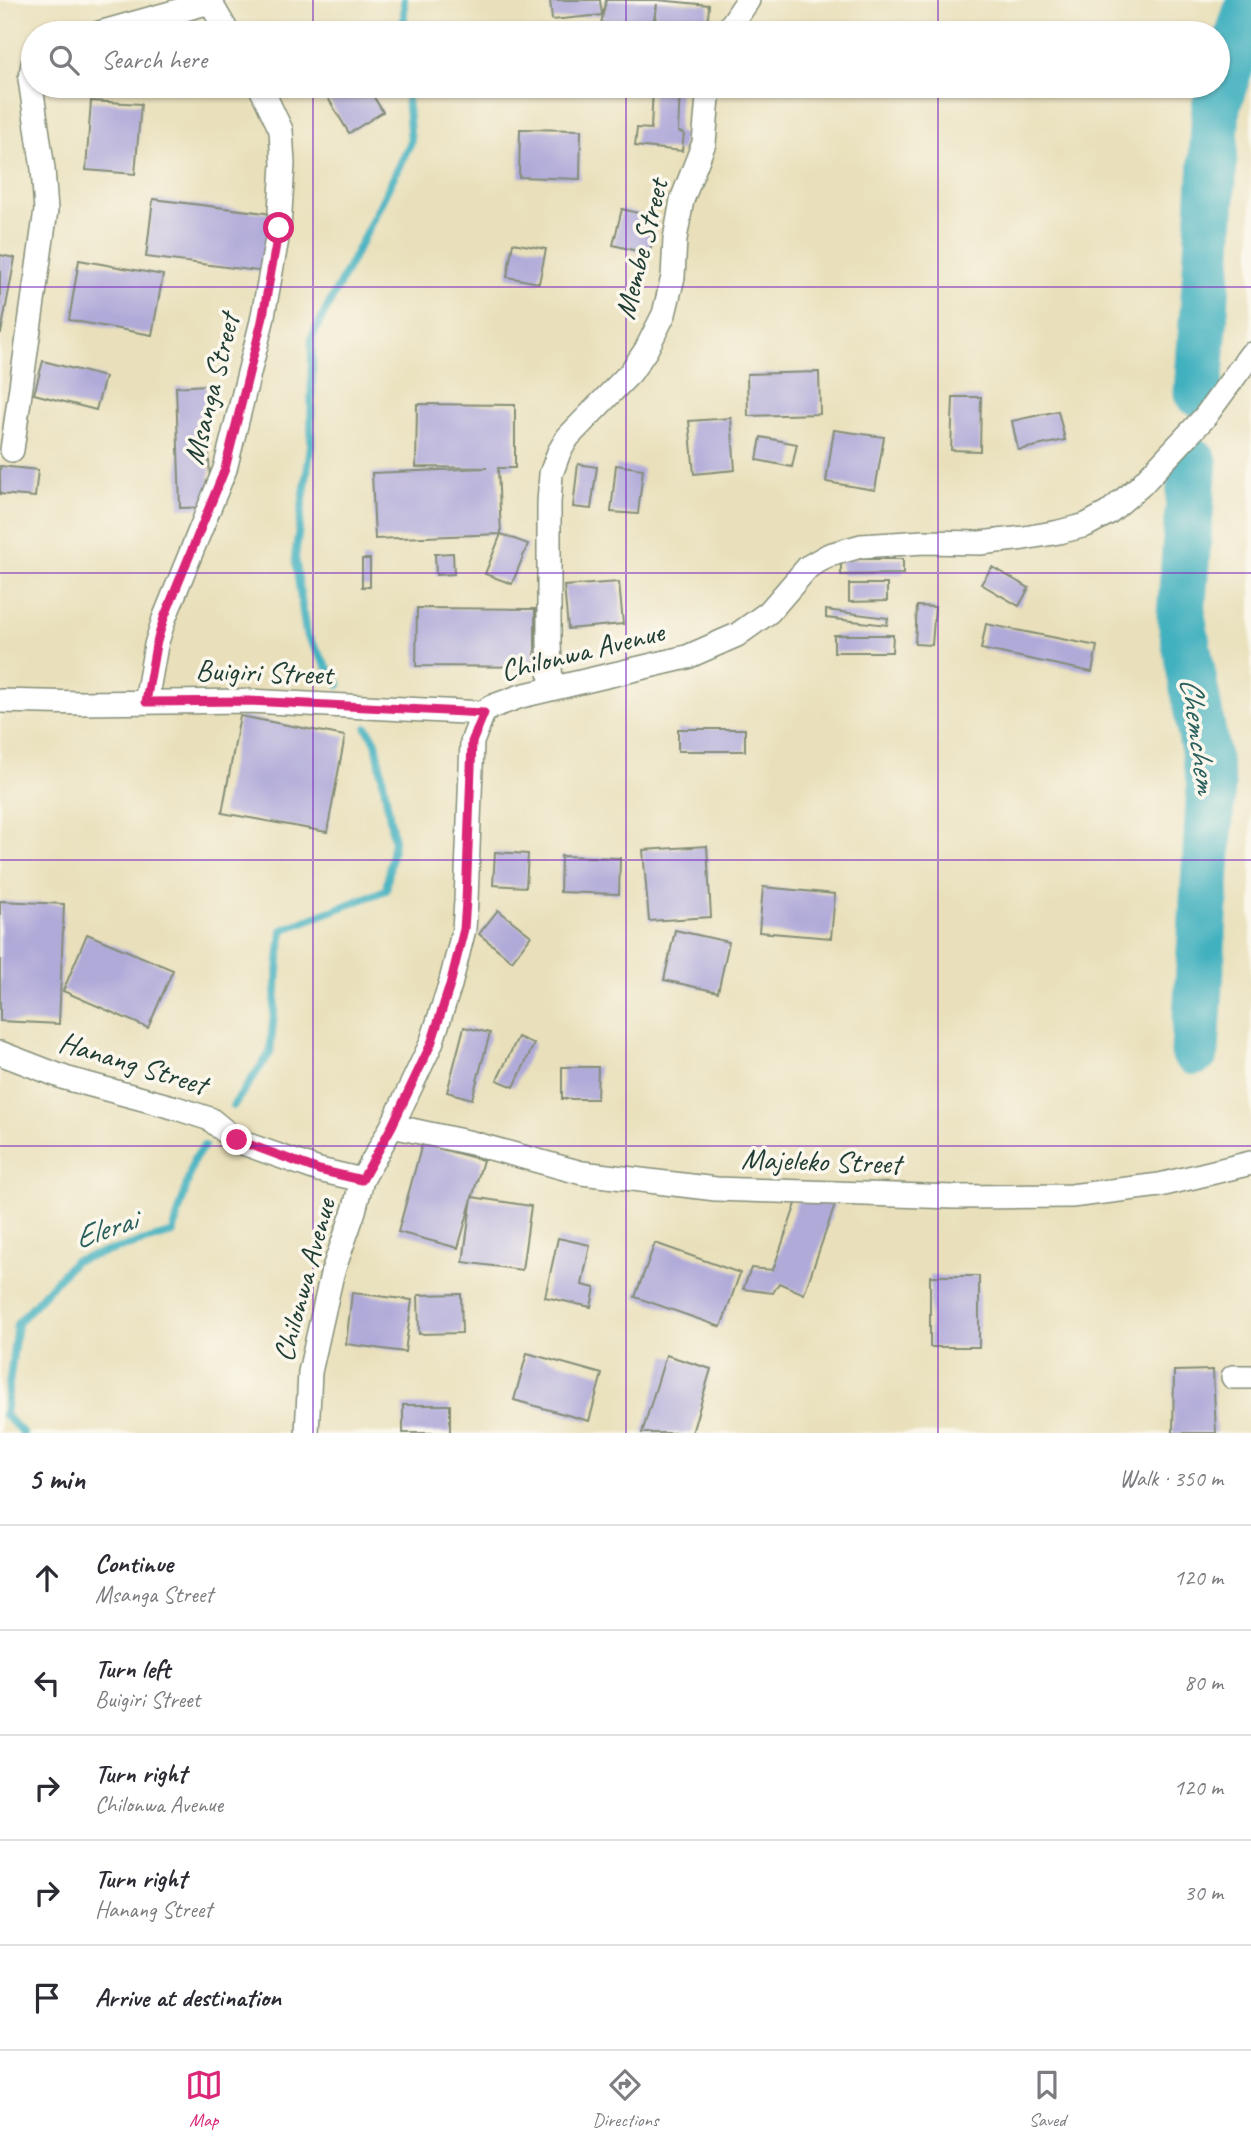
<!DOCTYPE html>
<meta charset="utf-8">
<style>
body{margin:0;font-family:Caveat,sans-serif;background:#f2f2f3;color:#2b2b33}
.stop{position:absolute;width:21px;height:21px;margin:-16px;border:5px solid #db2777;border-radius:50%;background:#fff}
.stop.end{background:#db2777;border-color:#fff;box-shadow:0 2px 7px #0008}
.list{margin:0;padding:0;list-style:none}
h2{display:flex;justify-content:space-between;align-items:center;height:91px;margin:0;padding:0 28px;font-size:30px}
h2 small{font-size:23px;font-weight:400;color:#7c7c81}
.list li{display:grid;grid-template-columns:46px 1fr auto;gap:21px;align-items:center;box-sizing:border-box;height:105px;padding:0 28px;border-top:2px solid #e1e1e2}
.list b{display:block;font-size:26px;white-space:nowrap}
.list p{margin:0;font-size:23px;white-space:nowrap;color:#7c7c81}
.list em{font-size:23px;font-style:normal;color:#7c7c81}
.icon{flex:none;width:38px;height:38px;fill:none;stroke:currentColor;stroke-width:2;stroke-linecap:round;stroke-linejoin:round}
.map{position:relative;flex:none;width:1251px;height:1433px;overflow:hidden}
.search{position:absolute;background:#fff;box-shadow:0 2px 5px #0004;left:21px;right:21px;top:21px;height:77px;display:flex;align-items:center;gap:18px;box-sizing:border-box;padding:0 24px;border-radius:38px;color:#7c7c81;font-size:26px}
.sheet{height:616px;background:#fff}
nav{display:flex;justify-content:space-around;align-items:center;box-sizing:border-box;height:98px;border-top:2px solid #e1e1e2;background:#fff;font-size:19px;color:#7c7c81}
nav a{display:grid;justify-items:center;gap:4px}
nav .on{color:#db2777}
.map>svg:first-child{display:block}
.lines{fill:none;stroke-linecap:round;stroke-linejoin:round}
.stream{stroke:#42b1bf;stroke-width:8}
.river{stroke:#42b1bf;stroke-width:49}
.building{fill:#b0aad9}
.street-casing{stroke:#848e78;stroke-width:26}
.street{stroke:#fff;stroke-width:23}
.route{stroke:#db2777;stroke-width:9}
.grid{fill:none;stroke:#7b2cbf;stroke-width:2;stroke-opacity:0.55}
.labels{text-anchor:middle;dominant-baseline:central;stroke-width:7;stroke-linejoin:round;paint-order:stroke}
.street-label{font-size:30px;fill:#1f3d34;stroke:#fbf7ec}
.water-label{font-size:32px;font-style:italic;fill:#2a605e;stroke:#fbf7ec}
</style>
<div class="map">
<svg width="1251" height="1433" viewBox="0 0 1251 1433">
<rect width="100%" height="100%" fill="#fbf7ec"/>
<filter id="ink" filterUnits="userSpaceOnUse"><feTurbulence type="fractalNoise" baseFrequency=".0143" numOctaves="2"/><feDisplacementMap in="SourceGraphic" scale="14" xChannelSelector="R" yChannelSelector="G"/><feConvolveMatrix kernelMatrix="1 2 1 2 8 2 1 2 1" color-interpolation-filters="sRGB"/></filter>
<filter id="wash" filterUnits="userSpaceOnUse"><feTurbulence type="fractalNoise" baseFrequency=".00686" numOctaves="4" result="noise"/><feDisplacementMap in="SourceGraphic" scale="28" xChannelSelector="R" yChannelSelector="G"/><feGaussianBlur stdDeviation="1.57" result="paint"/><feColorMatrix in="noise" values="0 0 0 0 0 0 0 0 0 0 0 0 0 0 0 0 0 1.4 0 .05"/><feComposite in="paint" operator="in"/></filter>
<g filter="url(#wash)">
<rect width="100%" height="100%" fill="#e9e0bb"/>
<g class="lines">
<path class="stream" d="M404,0V33
M339,685L306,634L295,557L311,445L312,337L365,235L411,142L406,86
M233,1106L270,1053L282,930L386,890L394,841L376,742L367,728
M23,1433L5,1415L17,1324L74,1261L173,1233L194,1159L204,1146"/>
<path class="river" d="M1198,392L1207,269L1216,106L1251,1
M1193,462L1181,615L1211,785L1195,1051"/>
</g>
<g id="blocks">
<path class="building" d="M550,0H600L602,15L552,20Z
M606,0H657L709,5L707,33H654L657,4L651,33H599Z
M348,86H367L383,112L349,133L328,98Z
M653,87L680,88L678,132L684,133L682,151L635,146L637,128L651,129Z
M91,101L141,104L135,174L86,170Z
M520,129L581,130L580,179L519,177Z
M153,199L273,214L266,272L146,257Z
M622,209L658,218L649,254L613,245Z
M513,243L546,249L539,283L507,277Z
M0,255L15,258L1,333H0Z
M79,260L163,275L152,335L69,320Z
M43,361L105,377L96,410L34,394Z
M819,372L820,414L748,416L747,374Z
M206,385L211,507L180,508L176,387Z
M953,397H981L980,451L951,450Z
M417,404L515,405V468H498L501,534L375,539L372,473L487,468L416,467Z
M1058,411L1065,440L1018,450L1012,421Z
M731,418L735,470L694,474L689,421Z
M834,430L884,437L875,490L826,482Z
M761,437L797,444L792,467L757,460Z
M578,464L597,467L591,509L573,507Z
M616,465L643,469L638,514L611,512Z
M0,466L38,470L35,497L0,494Z
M501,534L528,544L512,584L485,574Z
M453,553L454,574L436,575L435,554Z
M362,559H370V587H362Z
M841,559H903V574L841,575Z
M992,567L1029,588L1019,606L981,584Z
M619,582L623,624L568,629L564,586Z
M849,584H887V601L849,602Z
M917,606L935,607L932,645L915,644Z
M417,608L535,609V667L416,666Z
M826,610L888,618L887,625L826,618Z
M986,624L1097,646L1092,672L981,649Z
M834,635H893L892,652H834Z
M240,716L345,736L327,832L222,813Z
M678,729H745V751H678Z
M707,846L711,917L649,921L643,850Z
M495,852L528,854L526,887L493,885Z
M561,856L620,858L619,894L560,892Z
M763,887L835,894L831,938L759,932Z
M0,901L64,904L59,1024L0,1021Z
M498,910L531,936L512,961L479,934Z
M675,930L729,942L718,992L664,980Z
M87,934L173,970L148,1028L63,991Z
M464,1027L490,1033L472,1099L447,1092Z
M518,1037L534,1044L514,1087L497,1080Z
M562,1067H598L597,1099H562Z
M422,1144L483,1160L458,1248L398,1232Z
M472,1197L531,1206L522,1270L463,1262Z
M797,1201L835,1205L804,1294L779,1283L773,1293L743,1289L751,1268L773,1270Z
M558,1238L590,1245L582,1285L595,1288L591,1307L545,1297Z
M655,1243L740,1273L721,1327L635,1297Z
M930,1276H979V1347H930Z
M352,1293L412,1300L405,1352L346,1344Z
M461,1294L462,1333L419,1334L418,1295Z
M527,1353L602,1374L589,1421L514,1400Z
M666,1355L711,1369L692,1433H642Z
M1213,1370L1216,1433H1173L1174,1371Z
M403,1405H450V1433H403Z"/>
</g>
</g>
<g filter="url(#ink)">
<use href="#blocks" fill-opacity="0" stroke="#848e78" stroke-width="2"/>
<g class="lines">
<defs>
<path id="street" d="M210,2L228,33
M99,33L210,2
M726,33L748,0
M12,450L46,210L43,169L30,79L33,64
M551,688L549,643V503L551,474L559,452L568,437L631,372L646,350L664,314L673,277L675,239L682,200L704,143L709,86
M0,701L82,703L249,701L483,713
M146,702L156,645L164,619L225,469L262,321L279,228L283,164L281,130L260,86
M0,1053L65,1078L176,1108L210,1119L237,1141L319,1170L362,1180
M392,1126L472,1143L582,1173L716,1189L954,1197L1071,1196L1160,1185L1251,1163
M1233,1377H1251
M307,1433L310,1372L332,1274L354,1211L362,1180L392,1126L431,1044L450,985L464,929L466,901L472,742L483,713L491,707L521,696L687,657L737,635L769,612L808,567L829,555L861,546L877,545L924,542L980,543L1024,538L1059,532L1086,525L1108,513L1140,486L1204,418L1251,354"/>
</defs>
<use href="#street" class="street-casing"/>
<use href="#street" class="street"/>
</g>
</g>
<g class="lines" filter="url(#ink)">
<path class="route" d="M237,1140L319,1170L362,1180L392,1126L431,1044L450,985L464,929L466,901L472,742L484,713L249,701L146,702L156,645L164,618L225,469L262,321L279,228"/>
</g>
<path class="grid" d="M313,0V33M626,0V33M938,0V33M313,86V1433M626,86V1433M938,86V1433M0,287H1251M0,573H1251M0,860H1251M0,1146H1251"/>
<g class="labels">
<g class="street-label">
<text transform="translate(641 249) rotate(-76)">Membe Street</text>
<text transform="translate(211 389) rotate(-76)">Msanga Street</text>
<text transform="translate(582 651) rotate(-14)">Chilonwa Avenue</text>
<text transform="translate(264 672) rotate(2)">Buigiri Street</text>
<text transform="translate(133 1063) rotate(17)">Hanang Street</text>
<text transform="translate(821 1161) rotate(2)">Majeleko Street</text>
<text transform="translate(304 1280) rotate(-75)">Chilonwa Avenue</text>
</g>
<g class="water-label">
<text transform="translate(1199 735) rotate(82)">Chemchem</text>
<text transform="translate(105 1229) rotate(-18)">Elerai</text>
</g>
</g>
</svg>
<div class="stop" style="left:279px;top:228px"></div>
<div class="stop end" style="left:237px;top:1140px"></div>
<div class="search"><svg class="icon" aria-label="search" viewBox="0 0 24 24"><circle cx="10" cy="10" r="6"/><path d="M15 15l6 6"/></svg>Search here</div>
</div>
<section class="sheet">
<h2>5 min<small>Walk · 350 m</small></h2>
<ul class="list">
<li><svg class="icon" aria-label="ahead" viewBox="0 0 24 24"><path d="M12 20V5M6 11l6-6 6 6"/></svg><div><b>Continue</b><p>Msanga Street</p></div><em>120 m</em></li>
<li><svg class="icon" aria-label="left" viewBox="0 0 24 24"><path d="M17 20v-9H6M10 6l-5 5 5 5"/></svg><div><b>Turn left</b><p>Buigiri Street</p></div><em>80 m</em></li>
<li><svg class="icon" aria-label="right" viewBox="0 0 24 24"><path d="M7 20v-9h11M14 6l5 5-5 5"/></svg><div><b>Turn right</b><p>Chilonwa Avenue</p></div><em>120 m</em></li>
<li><svg class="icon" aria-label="right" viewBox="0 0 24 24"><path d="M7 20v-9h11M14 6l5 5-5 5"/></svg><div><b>Turn right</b><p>Hanang Street</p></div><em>30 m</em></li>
<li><svg class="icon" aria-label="arrive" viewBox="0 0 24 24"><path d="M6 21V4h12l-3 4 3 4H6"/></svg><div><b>Arrive at destination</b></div></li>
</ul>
</section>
<nav>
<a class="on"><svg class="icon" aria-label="map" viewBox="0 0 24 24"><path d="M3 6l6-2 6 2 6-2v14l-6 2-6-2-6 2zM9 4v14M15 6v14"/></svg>Map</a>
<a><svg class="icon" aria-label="directions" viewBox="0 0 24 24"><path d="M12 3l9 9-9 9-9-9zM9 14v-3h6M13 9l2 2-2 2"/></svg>Directions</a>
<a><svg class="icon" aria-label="saved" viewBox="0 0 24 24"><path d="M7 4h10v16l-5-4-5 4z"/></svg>Saved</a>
</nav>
